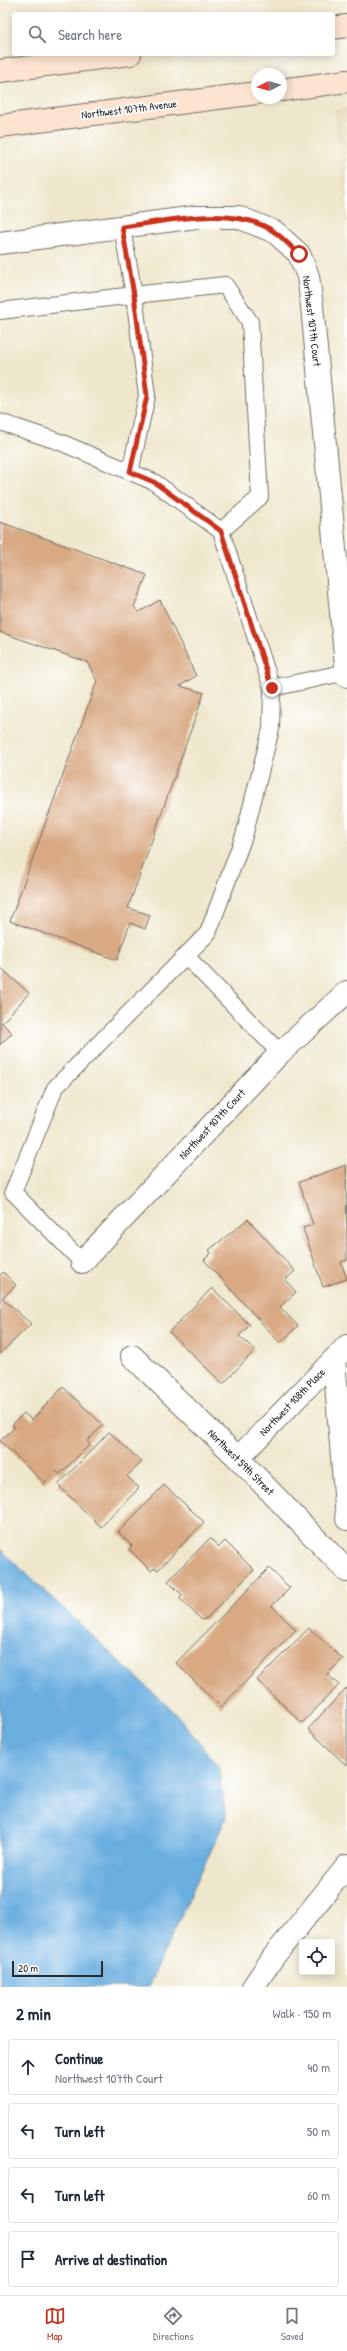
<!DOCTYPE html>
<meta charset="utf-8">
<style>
body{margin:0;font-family:"Patrick Hand",sans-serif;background:#f2f2f3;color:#1f2937}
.controls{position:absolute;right:12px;bottom:12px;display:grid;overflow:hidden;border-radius:4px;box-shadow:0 2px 10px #0003}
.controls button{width:36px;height:36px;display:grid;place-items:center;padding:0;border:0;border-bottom:1px solid #e0e1e3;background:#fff;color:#1f2937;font:20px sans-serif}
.compass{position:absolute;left:251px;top:68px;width:36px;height:36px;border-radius:50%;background:#fff;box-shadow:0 2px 10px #0003;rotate:264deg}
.scale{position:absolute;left:12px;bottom:10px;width:91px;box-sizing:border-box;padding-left:4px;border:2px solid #2b2b2b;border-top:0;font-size:11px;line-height:14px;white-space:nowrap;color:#2b2b2b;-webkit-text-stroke:3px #fff;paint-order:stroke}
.stop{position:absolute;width:12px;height:12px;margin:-9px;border:3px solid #c8321e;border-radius:50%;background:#fff}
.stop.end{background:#c8321e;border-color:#fff;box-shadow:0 1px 4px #0008}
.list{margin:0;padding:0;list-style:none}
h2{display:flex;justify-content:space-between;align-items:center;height:52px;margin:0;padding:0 16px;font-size:17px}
h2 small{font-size:13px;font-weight:400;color:#747a83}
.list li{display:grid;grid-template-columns:26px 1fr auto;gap:12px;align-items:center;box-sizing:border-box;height:56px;margin:0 8px 8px;padding:0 8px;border:1px solid #e0e1e3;border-radius:4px}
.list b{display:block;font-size:15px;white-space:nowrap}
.list p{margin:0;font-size:13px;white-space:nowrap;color:#747a83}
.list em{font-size:13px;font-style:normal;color:#747a83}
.icon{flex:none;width:22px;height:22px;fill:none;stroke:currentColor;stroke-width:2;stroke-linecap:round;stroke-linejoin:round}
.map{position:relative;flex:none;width:347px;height:1987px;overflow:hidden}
.search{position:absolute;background:#fff;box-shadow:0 2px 10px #0003;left:12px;right:12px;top:12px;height:44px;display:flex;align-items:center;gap:10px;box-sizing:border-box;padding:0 14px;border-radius:4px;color:#747a83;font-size:15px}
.sheet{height:308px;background:#fff}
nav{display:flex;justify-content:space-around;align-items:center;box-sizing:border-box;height:56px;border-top:1px solid #e0e1e3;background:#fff;font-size:11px;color:#747a83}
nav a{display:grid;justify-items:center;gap:2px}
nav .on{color:#c8321e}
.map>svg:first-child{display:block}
.built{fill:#e7daba}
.water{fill:#6baee0;stroke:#4b6c86}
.building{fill:#d8a982}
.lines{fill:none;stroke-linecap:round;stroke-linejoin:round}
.lane-casing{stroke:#706d63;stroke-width:18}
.street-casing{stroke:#706d63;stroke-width:24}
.secondary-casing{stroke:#706d63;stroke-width:24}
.lane{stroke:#fff;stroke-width:16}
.street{stroke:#fff;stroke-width:22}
.secondary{stroke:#fde4d0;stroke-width:22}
.route{stroke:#c8321e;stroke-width:5}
.labels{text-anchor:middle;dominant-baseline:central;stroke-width:3.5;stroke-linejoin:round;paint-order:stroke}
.street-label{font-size:11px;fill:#2b2b2b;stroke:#fff}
</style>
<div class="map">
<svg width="347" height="1987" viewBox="0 0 347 1987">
<rect width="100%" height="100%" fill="#fff"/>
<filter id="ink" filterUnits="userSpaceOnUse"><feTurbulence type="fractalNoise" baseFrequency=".025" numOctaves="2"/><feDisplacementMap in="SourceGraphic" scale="8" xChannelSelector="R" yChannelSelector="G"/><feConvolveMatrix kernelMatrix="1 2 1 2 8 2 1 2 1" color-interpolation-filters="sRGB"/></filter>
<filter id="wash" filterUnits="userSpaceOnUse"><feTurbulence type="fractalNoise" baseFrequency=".012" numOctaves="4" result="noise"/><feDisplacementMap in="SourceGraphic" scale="16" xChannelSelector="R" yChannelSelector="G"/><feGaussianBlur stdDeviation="0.9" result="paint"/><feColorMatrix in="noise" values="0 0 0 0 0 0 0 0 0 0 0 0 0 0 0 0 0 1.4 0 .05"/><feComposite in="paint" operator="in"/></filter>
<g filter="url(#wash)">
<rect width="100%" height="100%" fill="#efe7cc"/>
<path class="built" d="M347,108V230L334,110Z"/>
<path class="water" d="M0,1549L178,1716L219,1768L226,1818L148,1987H0Z"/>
<g id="blocks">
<path class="building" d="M0,522L147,575L134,607L139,612L160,600L196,676L180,686L204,693L128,908L150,915L145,929L130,923L117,960L10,921L97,681L87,662L0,632Z
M0,967L29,993L2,1023L12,1033L0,1045Z
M346,1165L347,1260L341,1262L347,1279L323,1287L303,1228L313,1225L299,1182Z
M248,1219L295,1271L285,1280L296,1292L280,1307L298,1326L280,1343L204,1260L211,1253L209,1250Z
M3,1272L16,1285L2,1298L31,1324L0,1354V1275Z
M212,1288L250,1325L239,1336L255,1350L223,1384L169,1332Z
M63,1387L103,1425L87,1441L90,1444L60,1474L56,1471L44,1483L0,1441L15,1427L12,1425L24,1413L32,1420Z
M109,1432L142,1462L127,1476L139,1488L101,1527L58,1485Z
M164,1485L204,1522L158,1570L155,1568L151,1571L129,1549L132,1546L118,1532Z
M210,1538L219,1547L225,1541L254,1570L207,1618L202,1620L179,1598L182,1595L168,1581Z
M269,1568L290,1588L272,1606L296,1630L221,1707L176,1663Z
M309,1628L343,1659L327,1674L339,1685L302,1723L257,1680Z
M347,1687V1766L308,1729Z"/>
</g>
</g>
<g filter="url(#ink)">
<use href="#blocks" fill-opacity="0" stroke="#706d63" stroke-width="1"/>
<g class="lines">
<defs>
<path id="lane" d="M0,311L134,295L147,396L130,472
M0,422L60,442L154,482L221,531L260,497L250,322L225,285L134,295L122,227
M272,688L347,672
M186,956L280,1053
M82,1262L13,1192L55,1088L208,933L244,836L271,729L272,688L221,531"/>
<path id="street" d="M0,243L196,217H238L275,232L299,254L308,276L312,306L347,676
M82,1262L280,1053L347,992
M132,1356L238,1458L347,1571
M334,1359L347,1519
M238,1458L347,1346
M253,1987L274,1956L347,1866"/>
<path id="secondary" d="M333,28L347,26
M0,71L130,54
M281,90L347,81
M0,126L257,93"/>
</defs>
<use href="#lane" class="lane-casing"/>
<use href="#street" class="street-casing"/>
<use href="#secondary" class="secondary-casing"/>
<use href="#lane" class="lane"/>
<use href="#street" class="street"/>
<use href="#secondary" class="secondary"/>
</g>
</g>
<g class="lines" filter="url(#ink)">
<path class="route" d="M272,688L221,531L154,482L130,472L147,396L134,295L122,227C168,221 236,204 276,233C284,239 291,247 299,254"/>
</g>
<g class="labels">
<g class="street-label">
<text transform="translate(129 109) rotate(-7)">Northwest 107th Avenue</text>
<text transform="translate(312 321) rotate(83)">Northwest 107th Court</text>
<text transform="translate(212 1124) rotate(-47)">Northwest 107th Court</text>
<text transform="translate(292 1402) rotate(-46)">Northwest 108th Place</text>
<text transform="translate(241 1462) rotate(45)">Northwest 59th Street</text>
</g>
</g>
</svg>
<div class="controls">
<button><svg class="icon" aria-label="locate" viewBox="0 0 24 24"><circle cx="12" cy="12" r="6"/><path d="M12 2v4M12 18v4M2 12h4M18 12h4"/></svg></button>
</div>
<svg class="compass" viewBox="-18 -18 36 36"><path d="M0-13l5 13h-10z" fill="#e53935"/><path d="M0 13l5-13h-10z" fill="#747a83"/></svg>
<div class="scale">20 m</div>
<div class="stop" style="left:299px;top:254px"></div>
<div class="stop end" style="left:272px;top:688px"></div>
<div class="search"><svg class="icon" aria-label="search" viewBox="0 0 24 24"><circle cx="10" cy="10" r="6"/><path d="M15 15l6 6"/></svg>Search here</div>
</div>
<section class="sheet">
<h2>2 min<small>Walk · 150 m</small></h2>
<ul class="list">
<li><svg class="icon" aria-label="ahead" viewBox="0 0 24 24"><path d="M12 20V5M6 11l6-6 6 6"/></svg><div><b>Continue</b><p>Northwest 107th Court</p></div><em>40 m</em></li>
<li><svg class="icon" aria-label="left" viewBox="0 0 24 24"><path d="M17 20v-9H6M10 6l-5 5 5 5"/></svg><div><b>Turn left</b></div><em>50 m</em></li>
<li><svg class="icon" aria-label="left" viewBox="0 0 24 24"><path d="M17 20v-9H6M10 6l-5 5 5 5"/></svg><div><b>Turn left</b></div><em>60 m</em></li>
<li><svg class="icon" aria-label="arrive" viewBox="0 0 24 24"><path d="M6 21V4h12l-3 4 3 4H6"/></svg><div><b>Arrive at destination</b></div></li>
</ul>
</section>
<nav>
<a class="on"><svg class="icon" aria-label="map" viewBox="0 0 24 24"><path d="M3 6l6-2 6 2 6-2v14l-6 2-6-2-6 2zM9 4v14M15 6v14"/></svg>Map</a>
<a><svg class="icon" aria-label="directions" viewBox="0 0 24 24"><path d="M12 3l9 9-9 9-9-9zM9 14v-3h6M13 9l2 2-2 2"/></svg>Directions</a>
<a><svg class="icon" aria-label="saved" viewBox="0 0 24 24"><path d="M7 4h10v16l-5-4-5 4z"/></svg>Saved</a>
</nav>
